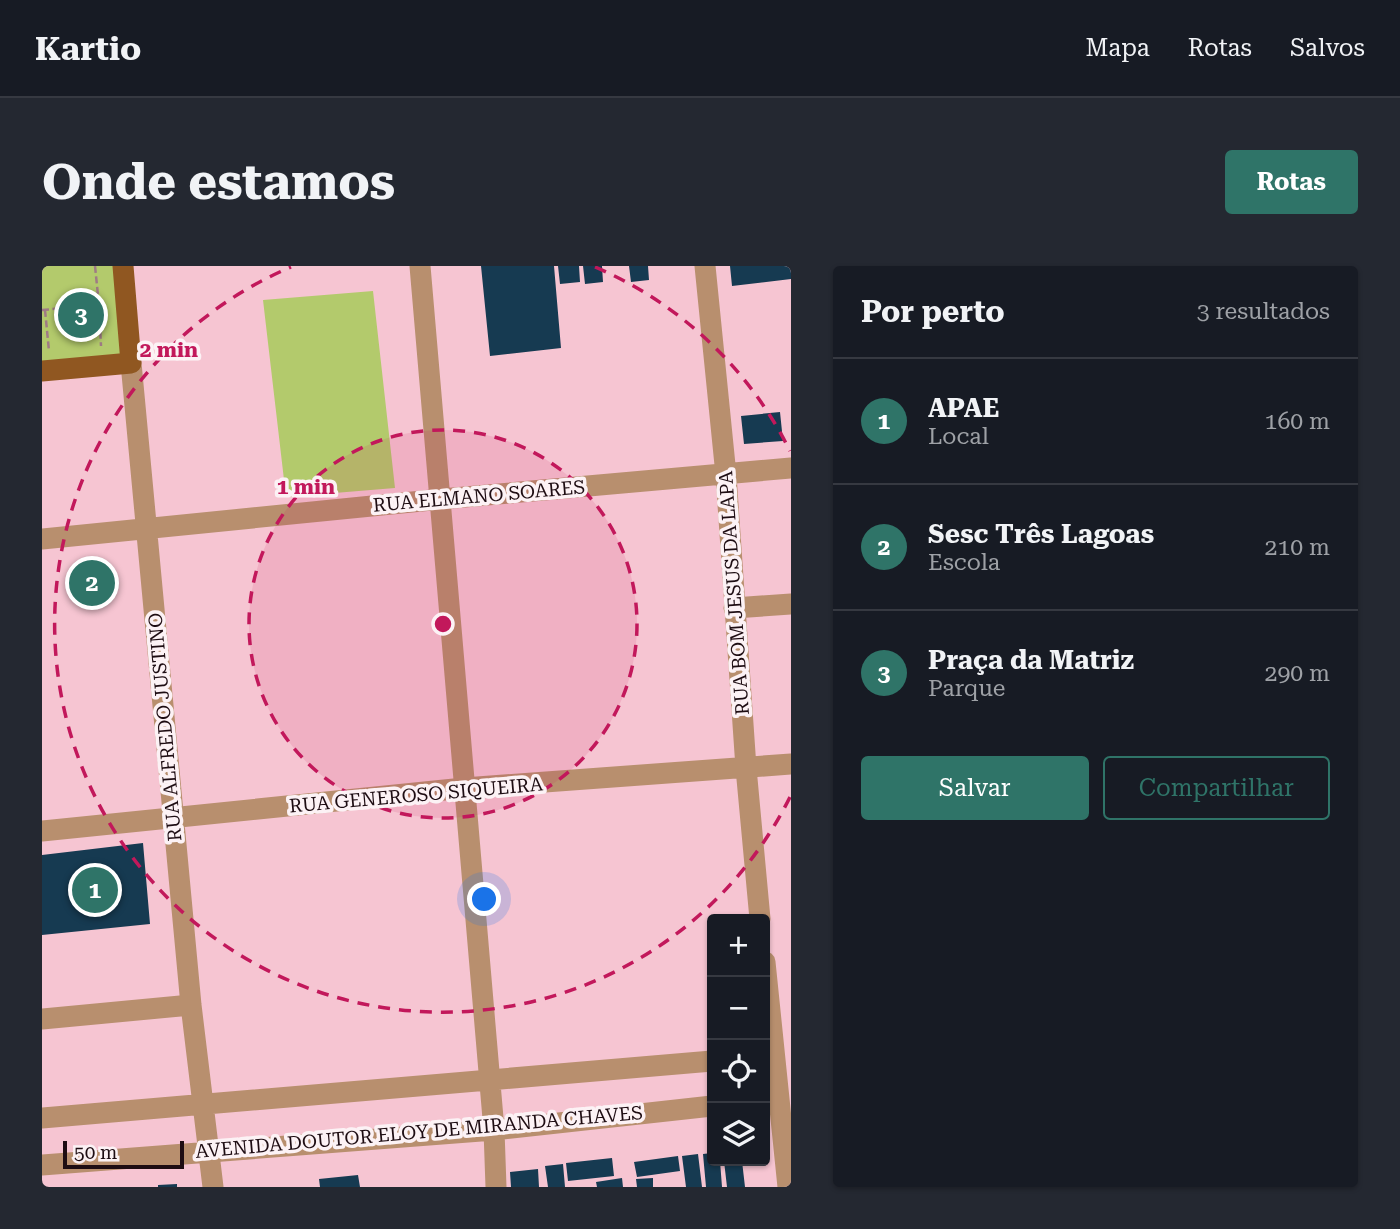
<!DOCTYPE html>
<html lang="pt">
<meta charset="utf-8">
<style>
body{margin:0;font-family:"Roboto Serif",serif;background:#242831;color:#f1f3f6}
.controls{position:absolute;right:21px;bottom:21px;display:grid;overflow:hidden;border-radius:7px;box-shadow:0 2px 5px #0004}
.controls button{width:63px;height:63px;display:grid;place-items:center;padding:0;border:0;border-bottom:2px solid #363941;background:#171b24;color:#f1f3f6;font:35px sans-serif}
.scale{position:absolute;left:21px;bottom:18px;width:121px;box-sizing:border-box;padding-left:7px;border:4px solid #1e0d13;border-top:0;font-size:19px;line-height:24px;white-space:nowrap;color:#1e0d13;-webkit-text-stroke:5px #fcf2f5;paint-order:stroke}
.you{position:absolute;left:443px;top:634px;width:24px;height:24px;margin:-18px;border:5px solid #fff;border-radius:50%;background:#1a73e8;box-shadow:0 0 0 10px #1a73e833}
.badge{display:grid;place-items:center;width:46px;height:46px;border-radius:50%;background:#2f7468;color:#fff;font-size:23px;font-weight:700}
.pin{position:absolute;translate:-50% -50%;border:4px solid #fff;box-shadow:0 2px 7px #0006}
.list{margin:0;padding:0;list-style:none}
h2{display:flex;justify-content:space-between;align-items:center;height:91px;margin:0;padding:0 28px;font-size:30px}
h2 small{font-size:23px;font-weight:400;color:#9ea1a6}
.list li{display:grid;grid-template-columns:46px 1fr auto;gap:21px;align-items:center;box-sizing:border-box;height:126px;padding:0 28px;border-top:2px solid #363941}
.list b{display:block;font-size:26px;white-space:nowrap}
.list p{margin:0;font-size:23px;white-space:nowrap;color:#9ea1a6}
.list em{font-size:23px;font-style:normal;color:#9ea1a6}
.actions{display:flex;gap:14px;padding:21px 28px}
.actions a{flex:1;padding:16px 0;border:2px solid #2f7468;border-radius:7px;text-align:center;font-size:24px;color:#2f7468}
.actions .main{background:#2f7468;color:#fff}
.icon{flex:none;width:38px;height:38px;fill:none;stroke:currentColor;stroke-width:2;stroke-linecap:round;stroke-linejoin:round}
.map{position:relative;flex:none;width:749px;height:921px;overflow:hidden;border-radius:7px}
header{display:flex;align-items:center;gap:42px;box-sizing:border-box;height:98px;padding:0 35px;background:#171b24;border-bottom:2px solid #363941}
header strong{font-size:33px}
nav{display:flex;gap:38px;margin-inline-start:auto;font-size:24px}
.intro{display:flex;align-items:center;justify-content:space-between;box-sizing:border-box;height:168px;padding:0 42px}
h1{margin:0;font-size:49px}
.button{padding:18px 32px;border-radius:7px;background:#2f7468;color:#fff;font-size:24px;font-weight:700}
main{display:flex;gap:42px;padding:0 42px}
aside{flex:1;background:#171b24;border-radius:7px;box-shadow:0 2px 5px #0004}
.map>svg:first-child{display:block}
.green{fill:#b3ca6c}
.building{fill:#163a51}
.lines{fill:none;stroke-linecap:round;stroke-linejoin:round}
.path{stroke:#9f7b85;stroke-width:2.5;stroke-dasharray:7 3.5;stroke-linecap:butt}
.minor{stroke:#b88f6e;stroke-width:21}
.major{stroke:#905721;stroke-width:21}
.ring{fill:none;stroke:#c2185b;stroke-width:3.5;stroke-dasharray:12 9}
.labels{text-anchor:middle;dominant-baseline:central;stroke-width:7;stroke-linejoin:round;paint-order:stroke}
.street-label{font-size:19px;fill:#1e0d13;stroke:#fcf2f5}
.centre{fill:#c2185b;stroke:#fcf2f5;stroke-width:3.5}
.ring-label{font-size:21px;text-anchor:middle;font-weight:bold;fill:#c2185b;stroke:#fcf2f5;stroke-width:7;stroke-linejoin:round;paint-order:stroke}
</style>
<header>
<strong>Kartio</strong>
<nav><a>Mapa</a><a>Rotas</a><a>Salvos</a></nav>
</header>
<div class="intro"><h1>Onde estamos</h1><a class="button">Rotas</a></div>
<main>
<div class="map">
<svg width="749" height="921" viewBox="0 0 749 921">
<rect width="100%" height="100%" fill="#f6c5d2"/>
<path class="green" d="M0,0H74L82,98L0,101Z
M331,25L353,222L244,231L221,34Z"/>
<path class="building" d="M439,0H512L519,82L448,90Z
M516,0H537L538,16L518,18Z
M541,0H560L561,16L543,18Z
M587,0H606L607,14L589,16Z
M688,0H749V13L690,20Z
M738,146L741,175L702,178L699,150Z
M101,577L108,658L0,669V589Z
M670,887V895H678L680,921H664L661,888Z
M656,888L660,921H644L640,890Z
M636,890L638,905L595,911L592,896Z
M570,892L572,910L526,915L524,897Z
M682,895H700L703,921H685Z
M521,898L523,921H506L503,900Z
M496,903L497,921H469L468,906Z
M316,909L318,921H278L277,913Z
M580,912L581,921H555L554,916Z
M611,912V921H595L594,913Z
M135,918V921H116V919Z"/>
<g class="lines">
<path class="path" d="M53,0L57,39
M0,44L57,39L59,80
M3,44L7,85"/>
<path class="minor" d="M378,0L452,864L454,921
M663,0L684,209L704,502L718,653
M89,97L149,739L171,921
M0,273L400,233L749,202
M692,342L749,338
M0,565L422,522L749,498
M723,696L746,921
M0,753L149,739
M0,852L670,795
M0,899L452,864L670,840"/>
<path class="major" d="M0,105L89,97L81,0"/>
</g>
<circle cx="401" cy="358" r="194" fill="#c2185b" fill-opacity=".12"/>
<g class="ring">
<circle cx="401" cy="358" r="194"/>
<path d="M748 531A388 388 0 1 1 249 1M553 1A388 388 0 0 1 748 185"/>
</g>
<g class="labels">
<g class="street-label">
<text transform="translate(437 230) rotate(-5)">RUA ELMANO SOARES</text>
<text transform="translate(692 327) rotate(-94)">RUA BOM JESUS DA LAPA</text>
<text transform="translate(123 461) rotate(-95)">RUA ALFREDO JUSTINO</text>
<text transform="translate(374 529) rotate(-5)">RUA GENEROSO SIQUEIRA</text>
<text transform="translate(377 866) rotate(-5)">AVENIDA DOUTOR ELOY DE MIRANDA CHAVES</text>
</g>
</g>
<circle cx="401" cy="358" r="10" class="centre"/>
<g class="ring-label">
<text x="127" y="91">2 min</text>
<text x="264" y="228">1 min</text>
</g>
</svg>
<div class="controls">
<button>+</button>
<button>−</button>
<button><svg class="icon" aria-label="locate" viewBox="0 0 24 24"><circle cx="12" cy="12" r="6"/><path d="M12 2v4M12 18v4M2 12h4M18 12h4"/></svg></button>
<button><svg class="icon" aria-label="layers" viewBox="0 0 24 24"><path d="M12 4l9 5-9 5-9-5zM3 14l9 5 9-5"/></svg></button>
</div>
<div class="scale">50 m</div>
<div class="you"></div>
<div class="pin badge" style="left:53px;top:624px">1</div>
<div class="pin badge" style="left:50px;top:317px">2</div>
<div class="pin badge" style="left:39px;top:49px">3</div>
</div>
<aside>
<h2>Por perto<small>3 resultados</small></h2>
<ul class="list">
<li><span class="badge">1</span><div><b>APAE</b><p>Local</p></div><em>160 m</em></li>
<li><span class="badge">2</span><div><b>Sesc Três Lagoas</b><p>Escola</p></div><em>210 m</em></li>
<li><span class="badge">3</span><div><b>Praça da Matriz</b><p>Parque</p></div><em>290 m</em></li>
</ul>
<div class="actions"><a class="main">Salvar</a><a>Compartilhar</a></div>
</aside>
</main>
